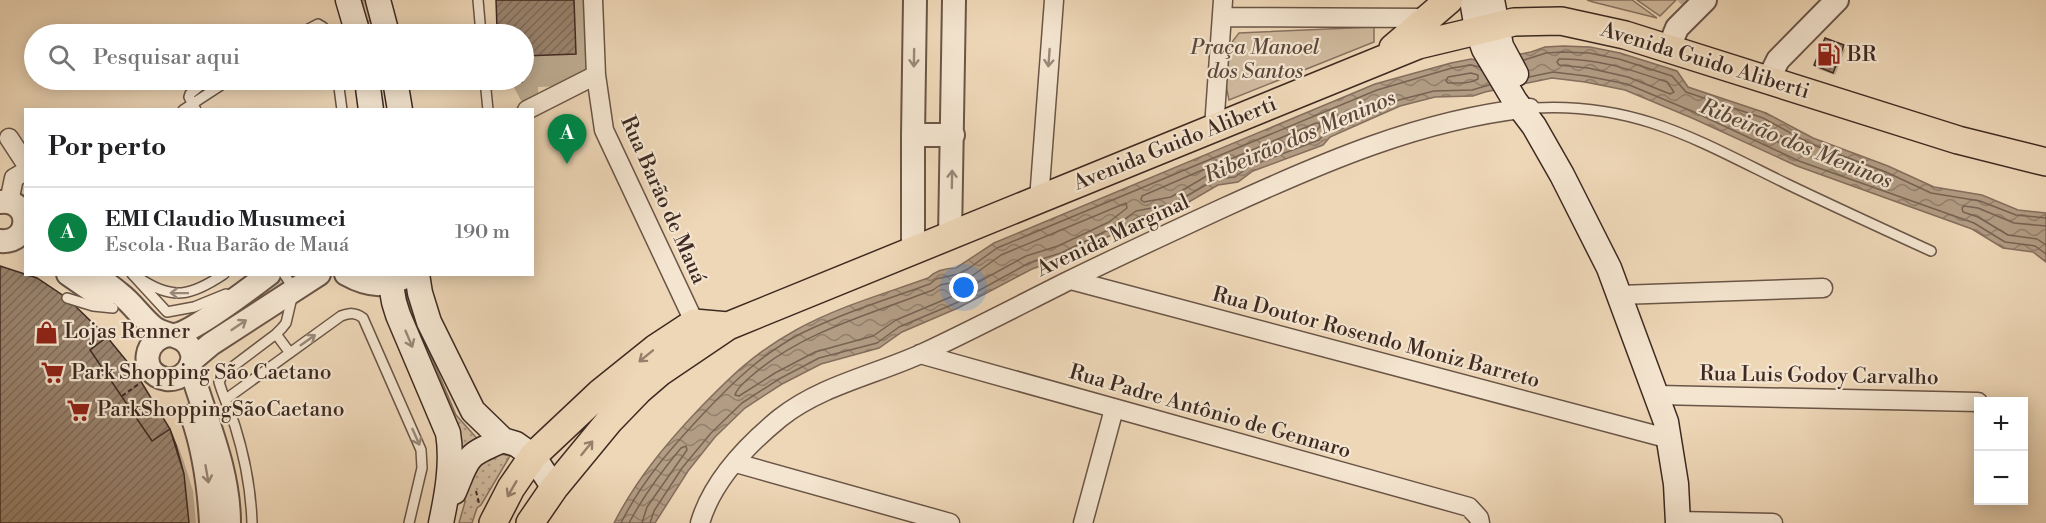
<!DOCTYPE html>
<html lang="pt">
<meta charset="utf-8">
<style>
body{margin:0;font-family:"Libre Bodoni",serif;background:#f2f2f2;color:#202124}
.controls{position:absolute;right:18px;bottom:18px;display:grid;overflow:hidden;border-radius:0px;box-shadow:0 3px 15px #0003}
.controls button{width:54px;height:54px;display:grid;place-items:center;padding:0;border:0;border-bottom:2px solid #e0e0e0;background:#fff;color:#202124;font:30px sans-serif}
.you{position:absolute;left:964px;top:288px;width:21px;height:21px;margin:-15px;border:4px solid #fff;border-radius:50%;background:#1a73e8;box-shadow:0 0 0 9px #1a73e833}
.badge{display:grid;place-items:center;width:39px;height:39px;border-radius:50%;background:#0b8043;color:#fff;font-size:20px;font-weight:700}
.pin{position:absolute;translate:-50% -50px;filter:drop-shadow(0 2px 3px #0008)}
.pin::after{content:'';position:absolute;top:32px;width:21px;height:18px;background:inherit;clip-path:polygon(0 0,100% 0,50% 100%)}
.list{margin:0;padding:0;list-style:none}
h2{display:flex;justify-content:space-between;align-items:center;height:78px;margin:0;padding:0 24px;font-size:26px}
h2 small{font-size:20px;font-weight:400;color:#757577}
.list li{display:grid;grid-template-columns:39px 1fr auto;gap:18px;align-items:center;box-sizing:border-box;height:90px;padding:0 24px;border-top:2px solid #e0e0e0}
.list b{display:block;font-size:22px;white-space:nowrap}
.list p{margin:0;font-size:20px;white-space:nowrap;color:#757577}
.list em{font-size:20px;font-style:normal;color:#757577}
.icon{flex:none;width:33px;height:33px;fill:none;stroke:currentColor;stroke-width:2;stroke-linecap:round;stroke-linejoin:round}
.map{position:relative;flex:none;width:2046px;height:523px;overflow:hidden}
.search{position:absolute;background:#fff;box-shadow:0 3px 15px #0003;left:24px;top:24px;width:510px;height:66px;display:flex;align-items:center;gap:15px;box-sizing:border-box;padding:0 21px;border-radius:33px;color:#757577;font-size:22px}
.panel{position:absolute;background:#fff;box-shadow:0 3px 15px #0003;left:24px;top:108px;width:510px;height:168px;border-radius:0px}
.map>svg:first-child{display:block}
.grass{fill:url(#grass-dots);stroke:#877260;stroke-width:1.5}
.green{fill:#d0ba9e;stroke:#877260;stroke-width:1.5}
.water{fill:url(#water-waves);stroke:#846e5d;stroke-width:1.5}
.shadow{fill:#0003}
.lines{fill:none;stroke-linecap:round;stroke-linejoin:round}
.shore{stroke:#786353;stroke-width:1.5}
.building{fill:url(#building-hatch);stroke:#3e2a22;stroke-width:1.5}
.service-casing{stroke:#6a5547;stroke-width:12}
.minor-casing{stroke:#6a5547;stroke-width:21}
.tertiary-casing{stroke:#6a5547;stroke-width:26}
.secondary-casing{stroke:#3e2a22;stroke-width:27}
.primary-casing{stroke:#3e2a22;stroke-width:30}
.path{stroke:#3e2a22;stroke-width:2;stroke-dasharray:4.5 3;stroke-linecap:butt}
.service{stroke:#f4e5d0;stroke-width:9}
.minor{stroke:#f4e5d0;stroke-width:18}
.tertiary{stroke:#f4e5d0;stroke-width:22}
.secondary{stroke:#f4e5d0;stroke-width:24}
.primary{stroke:#eed7b7;stroke-width:27}
.oneway{stroke:#998879}
.oneway2{stroke:#96806c}
.labels{text-anchor:middle;dominant-baseline:central;stroke-width:4.5;stroke-linejoin:round;paint-order:stroke}
.park-label{font-size:21px;font-style:italic;fill:#5b473b;stroke:#f4e5d0}
.poi-label{font-size:21px;fill:#3e2a22;stroke:#f4e5d0;text-anchor:start}
.street-label{font-size:21px;fill:#3e2a22;stroke:#f4e5d0}
.water-label{font-size:22px;font-style:italic;fill:#5b463a;stroke:#f4e5d0}
</style>
<div class="map">
<svg width="2046" height="523" viewBox="0 0 2046 523">
<defs>
<pattern id="grass-dots" width="8" height="8" patternUnits="userSpaceOnUse" patternTransform="scale(1.5)"><rect width="8" height="8" fill="#d0ba9e"/><path d="M2 2h.1M6 6h.1" fill="none" stroke="#aa9780" stroke-width="1.8" stroke-linecap="round"/></pattern>
<pattern id="water-waves" width="16" height="10" patternUnits="userSpaceOnUse" patternTransform="scale(1.5)"><rect width="16" height="10" fill="#b29c84"/><path d="M0 5q4-4 8 0t8 0" fill="none" stroke="#927f6c"/></pattern>
<pattern id="building-hatch" width="6" height="6" patternUnits="userSpaceOnUse" patternTransform="scale(1.5)"><rect width="6" height="6" fill="#9a846f"/><path d="M-1 1l2-2M0 6l6-6M5 7l2-2" fill="none" stroke="#7f6c5b"/></pattern>
</defs>
<rect width="100%" height="100%" fill="#eed7b7"/>
<filter id="stains"><feTurbulence type="fractalNoise" baseFrequency=".00333" numOctaves="4"/><feColorMatrix values="0 0 0 0 .2 0 0 0 0 .09 0 0 0 0 .02 0 0 0 .5 -.17"/></filter>
<radialGradient id="worn" r=".72"><stop offset=".6" stop-color="#630" stop-opacity="0"/><stop offset="1" stop-color="#630" stop-opacity=".3"/></radialGradient>
<path class="grass" d="M358,0H366L375,34H367Z
M282,277L288,282L193,347L189,338Z
M399,283L407,284L406,291L408,302L456,415L482,444L458,457L408,321Z
M496,453L510,456L481,505L477,508L472,523H459L465,502L463,493L465,476Z"/>
<path class="green" d="M1587,0H1632L1657,18L1593,2Z
M1637,0H1676L1660,16Z
M1374,27V42L1229,100C1223,72 1219,56 1239,33Z"/>
<path class="water" d="M1563,46L1590,47L1620,53L1677,71L1688,87L1766,113L1813,138L1888,166L1934,187L1982,195L2018,210L2046,213V262L2033,252L2003,248L1972,229L1797,166L1692,118L1625,90L1585,82L1552,78L1485,92L1473,96L1435,97L1400,106L1357,125L1330,137L1323,145L1253,171L1238,182L1218,185L1175,210L1138,217L1116,233L1063,258L1032,269L958,308L902,332L879,348L821,364L782,384L745,408L715,437L688,471L655,523H614C636,480 665,445 698,410C731,376 754,353 796,330C837,307 884,294 928,278C935,271 946,268 956,268L994,243L1375,84L1451,63L1471,59L1481,61L1531,52L1545,47Z"/>
<path class="shadow" d="M497,0H589L593,85L538,87L539,113L526,110L510,80H524V34H502L498,28Z
M1677,0H1687L1682,5Z
M1843,46L1845,50L1835,75L1818,69L1816,65Z
M0,267L147,391L178,446L184,462L193,491L196,523H0Z"/>
<g class="lines">
<path class="shore" d="M1559,59C1597,58 1632,70 1667,82L1674,92L1670,94L1628,77L1588,68L1559,65L1557,62Z
M1524,60L1546,53L1563,52L1589,53L1619,59L1672,76L1686,92L1763,118L1811,144L1886,172L1931,193L1980,201L2016,215L2046,218
M1471,73L1478,75V79C1469,84 1459,83 1448,83L1446,81L1448,77Z
M1529,77L1553,72L1586,76L1627,84L1694,112L1799,161L1974,223L2005,242L2035,246L2046,254
M1738,119L1760,125L1796,144L1797,148L1793,149L1739,124L1737,121Z
M1316,123H1319L1320,126L1314,134L1247,159L1232,169L1215,172L1212,170L1214,166Z
M1207,168L1211,170L1210,174L1171,197L1144,202L1141,200L1142,196Z
M1126,203L1127,208L1109,222L1058,246L1026,256L953,296L896,320L873,336L815,352L775,373L739,396L735,395C737,388 744,383 749,378C800,332 871,314 933,290L940,285L960,281L972,276L1001,255Z
M2046,226L2014,223L1978,208L1964,206L1962,208L1963,212L1978,217L2008,235L2037,239L2046,245
M621,523C642,481 671,448 703,414C733,382 763,353 802,333C843,313 887,299 930,284L936,279L958,274L968,269L997,248L1377,90L1452,68L1471,65L1479,67
M629,523C644,495 661,472 681,448L686,446L687,450L647,507L642,523
M650,523L654,511L682,468L711,433L742,403L779,379L819,358L877,343L899,327L956,303L1029,263L1061,253L1112,228L1136,211L1173,204L1216,179L1235,177L1250,166L1319,140L1327,131L1399,100L1434,91L1472,90L1489,85"/>
</g>
<path class="building" d="M496,0H574L576,54L524,56V34H507V28L497,29Z
M1825,38L1844,45L1833,73L1814,65Z
M509,80H522V82L509,83Z
M0,266L37,278L67,298L107,337L90,350L152,441L170,429L184,474L189,523H0Z
M0,266L37,278L67,298L107,337L134,370L170,429L176,445L184,474L189,523H0Z"/>
<g class="lines">
<defs>
<path id="service" d="M478,0L481,34
M228,34L229,33
M299,34L318,24L323,27L325,34
M338,80L342,110
M485,80L488,110
M1534,108C1636,102 1699,141 1787,184C1835,207 1883,229 1931,251
M183,110L229,80
M196,110L189,97L190,94L207,80
M132,274L167,312L194,307L226,294
M139,278C173,301 191,296 224,274
M67,298L93,306L113,308
M276,334L290,353
M226,399L341,316C350,313 355,312 363,318L421,450L422,468L409,523
M252,523C251,490 245,458 235,426C230,411 223,396 219,382L223,374L276,334L282,328L286,323L294,289L284,274"/>
<path id="minor" d="M593,0L596,75L604,130L699,332
M1222,17L1429,18
M527,110L596,75
M1214,128L1223,0
M9,138L26,164
M1039,200L1054,0
M9,202L14,178L26,171
M1071,280L1670,439
M1619,295L1823,288
M920,354L1469,507L1479,518L1480,523
M1658,395L1978,402
M736,463L950,523
M1678,521L1773,523
M700,523C712,482 747,445 780,418C822,385 875,375 923,353C972,330 1020,305 1068,281C1119,256 1171,232 1223,208C1321,163 1422,119 1530,108
M1083,523L1114,409"/>
<path id="tertiary" d="M1668,50L1677,28L1705,0
M1768,80L1778,60L1837,0
M913,135H953
M0,202C32,198 33,244 0,241
M950,237L954,0
M913,250V135L915,0
M68,274L104,299
M94,274C103,281 112,287 120,294C132,303 141,317 153,327C165,337 188,333 192,354C193,360 191,367 187,371C182,377 174,380 166,379C138,374 143,335 173,335
M346,274C371,288 387,287 411,274
M174,335C190,334 252,287 269,274
M192,360L211,344L319,274
M190,366C205,418 229,468 229,523
M192,416C204,450 209,487 211,523"/>
<path id="secondary" d="M348,0L358,34
M378,0L387,34
M1472,0L1477,29L1484,49L1515,101L1534,126L1562,175L1609,268L1666,422L1676,484L1678,523
M1492,0L1501,46L1516,74
M367,80L371,110
M395,80L400,110
M389,274L394,302L398,315L448,433C453,462 447,495 441,523
M417,274L420,293L429,322L473,411L503,440L516,444L533,456L554,488
M454,492C469,456 465,456 503,440"/>
<path id="primary" d="M1393,48L1449,0
M493,523L511,488L533,456L600,393L656,348L694,323L728,326
M530,523L554,488L610,420L639,390L660,372L728,326L1418,45L1514,22L1561,21L1625,35L1958,140L2046,162"/>
</defs>
<use href="#service" class="service-casing"/>
<use href="#minor" class="minor-casing"/>
<use href="#tertiary" class="tertiary-casing"/>
<use href="#secondary" class="secondary-casing"/>
<use href="#primary" class="primary-casing"/>
<path class="path" d="M122,396L140,383
M476,491L479,503"/>
<use href="#service" class="service"/>
<use href="#minor" class="minor"/>
<use href="#tertiary" class="tertiary"/>
<use href="#secondary" class="secondary"/>
<use href="#primary" class="primary"/>
</g>
<defs><path id="oneway-shaft" d="M-6 0H5M1.5-3L5.5 0L1.5 3" fill="none" stroke-width="1.6" stroke-linecap="round" stroke-linejoin="round" transform="scale(1.5)"/></defs>
<g class="oneway">
<use href="#oneway-shaft" transform="translate(914 58) rotate(91)"/>
<use href="#oneway-shaft" transform="translate(1049 58) rotate(94)"/>
<use href="#oneway-shaft" transform="translate(952 179) rotate(-89)"/>
<use href="#oneway-shaft" transform="translate(179 293) rotate(-179)"/>
<use href="#oneway-shaft" transform="translate(239 325) rotate(-34)"/>
<use href="#oneway-shaft" transform="translate(409 339) rotate(67)"/>
<use href="#oneway-shaft" transform="translate(308 340) rotate(-35)"/>
<use href="#oneway-shaft" transform="translate(416 437) rotate(66)"/>
<use href="#oneway-shaft" transform="translate(207 474) rotate(80)"/>
</g>
<g class="oneway2">
<use href="#oneway-shaft" transform="translate(646 356) rotate(141)"/>
<use href="#oneway-shaft" transform="translate(587 448) rotate(-51)"/>
<use href="#oneway-shaft" transform="translate(512 489) rotate(120)"/>
</g>
<defs>
<symbol id="fuel-bare" viewBox="-9 -9 18 18"><path d="M-5.5-6h7V0h2V4h1.3V-2.5L3-4.5l.8-.8L6-3V5H2.5V1h-1V6h-7ZM-4.2-4.7v3.2H.2V-4.7Z" fill="#8f2418" stroke="#f4e5d0" stroke-width="2.5" paint-order="stroke"/></symbol>
<symbol id="shop-bare" viewBox="-9 -9 18 18"><path d="M-5-2.5h2.3a2.7 3.5 0 0 1 5.4 0H5L5.5 6h-11ZM-1.5-2.5h3a1.5 2.3 0 0 0-3 0Z" fill="#8f2418" stroke="#f4e5d0" stroke-width="2.5" paint-order="stroke"/></symbol>
<symbol id="supermarket-bare" viewBox="-9 -9 18 18"><path d="M-6-5.5h2.5l.6 2H6L4.5 2H-2.5L-4.4-4H-6ZM-1.5 3.2a1.3 1.3 0 1 0 .1 0ZM3 3.2a1.3 1.3 0 1 0 .1 0Z" fill="#8f2418" stroke="#f4e5d0" stroke-width="2.5" paint-order="stroke"/></symbol>
</defs>
<g fill-rule="evenodd">
<use href="#fuel-bare" x="1812" y="38" width="33" height="33"/>
<use href="#shop-bare" x="30" y="316" width="33" height="33"/>
<use href="#supermarket-bare" x="36" y="356" width="33" height="33"/>
<use href="#supermarket-bare" x="62" y="394" width="33" height="33"/>
</g>
<g class="labels">
<g class="park-label">
<text x="1255" y="48">Praça Manoel<tspan x="1255" dy="24">dos Santos</tspan></text>
</g>
<g class="poi-label">
<text x="1847" y="55">BR</text>
<text x="64" y="332">Lojas Renner</text>
<text x="71" y="373">Park Shopping São Caetano</text>
<text x="97" y="410">ParkShoppingSãoCaetano</text>
</g>
<g class="street-label">
<text transform="translate(1705 61) rotate(17)">Avenida Guido Aliberti</text>
<text transform="translate(1175 144) rotate(-22)">Avenida Guido Aliberti</text>
<text transform="translate(663 200) rotate(66)">Rua Barão de Mauá</text>
<text transform="translate(1113 236) rotate(-25)">Avenida Marginal</text>
<text transform="translate(1376 338) rotate(15)">Rua Doutor Rosendo Moniz Barreto</text>
<text transform="translate(1819 376) rotate(1)">Rua Luis Godoy Carvalho</text>
<text transform="translate(1210 412) rotate(16)">Rua Padre Antônio de Gennaro</text>
</g>
<g class="water-label">
<text transform="translate(1300 137) rotate(-23)">Ribeirão dos Meninos</text>
<text transform="translate(1796 144) rotate(22)">Ribeirão dos Meninos</text>
</g>
</g>
<rect width="100%" height="100%" filter="url(#stains)"/>
<rect width="100%" height="100%" fill="url(#worn)"/>
</svg>
<div class="controls">
<button>+</button>
<button>−</button>
</div>
<div class="you"></div>
<div class="pin badge" style="left:567px;top:164px">A</div>
<div class="search"><svg class="icon" aria-label="search" viewBox="0 0 24 24"><circle cx="10" cy="10" r="6"/><path d="M15 15l6 6"/></svg>Pesquisar aqui</div>
<section class="panel">
<h2>Por perto<small></small></h2>
<ul class="list">
<li><span class="badge">A</span><div><b>EMI Claudio Musumeci</b><p>Escola · Rua Barão de Mauá</p></div><em>190 m</em></li>
</ul>
</section>
</div>
